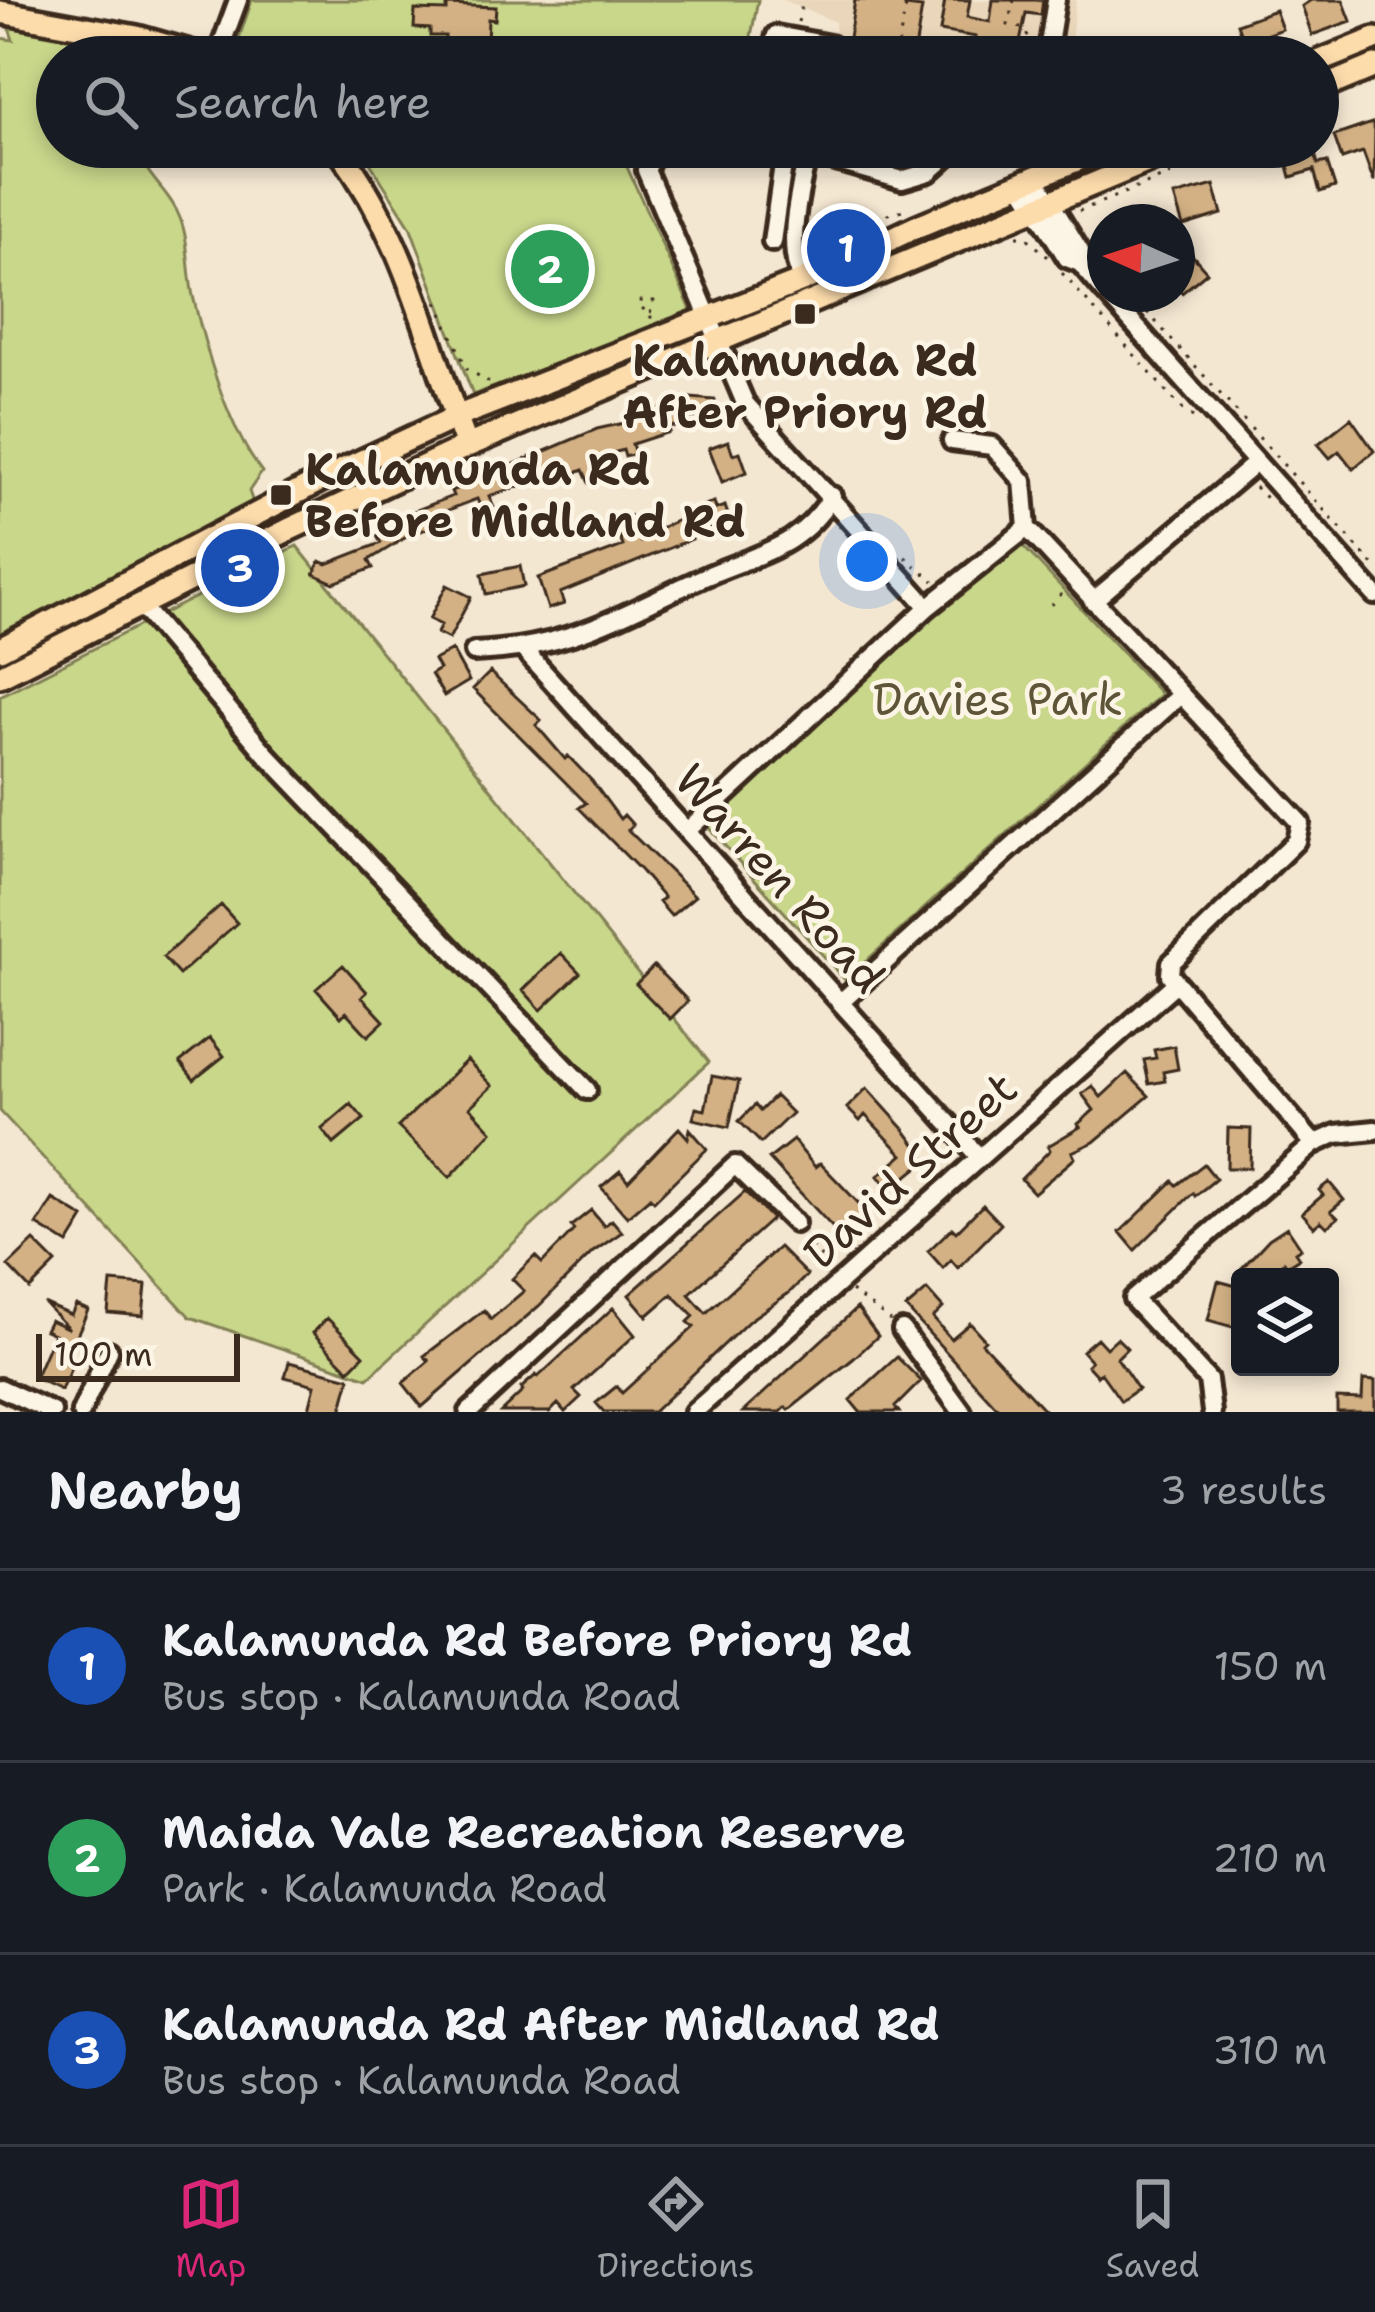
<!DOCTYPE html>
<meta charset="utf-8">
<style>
body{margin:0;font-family:"Shantell Sans",sans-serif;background:#242831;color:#f1f3f6}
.controls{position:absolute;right:36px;bottom:36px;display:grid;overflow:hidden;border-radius:12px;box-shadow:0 6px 18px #0003}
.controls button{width:108px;height:108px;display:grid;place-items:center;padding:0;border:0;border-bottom:3px solid #363941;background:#171b24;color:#f1f3f6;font:60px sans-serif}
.compass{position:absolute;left:1087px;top:204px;width:108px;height:108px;border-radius:50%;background:#171b24;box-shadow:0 6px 18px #0003;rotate:273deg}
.scale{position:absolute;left:36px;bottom:30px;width:204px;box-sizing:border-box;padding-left:12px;border:6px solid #3b2a1e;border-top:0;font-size:33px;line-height:42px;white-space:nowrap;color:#3b2a1e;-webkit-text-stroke:9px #fcf5e5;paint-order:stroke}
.you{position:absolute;left:867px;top:561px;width:42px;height:42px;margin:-30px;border:9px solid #fff;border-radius:50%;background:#1a73e8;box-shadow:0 0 0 18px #1a73e833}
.badge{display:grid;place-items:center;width:78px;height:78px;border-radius:50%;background:#db2777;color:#fff;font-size:39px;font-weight:700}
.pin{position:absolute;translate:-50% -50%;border:6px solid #fff;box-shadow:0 3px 12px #0006}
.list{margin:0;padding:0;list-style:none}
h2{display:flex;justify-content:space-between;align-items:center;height:156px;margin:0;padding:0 48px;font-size:51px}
h2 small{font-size:39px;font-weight:400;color:#9ea1a6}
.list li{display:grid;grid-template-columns:78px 1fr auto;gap:36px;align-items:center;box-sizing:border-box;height:192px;padding:0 48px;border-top:3px solid #363941}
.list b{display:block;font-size:45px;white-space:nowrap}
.list p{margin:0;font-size:39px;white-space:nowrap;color:#9ea1a6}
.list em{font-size:39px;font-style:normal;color:#9ea1a6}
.icon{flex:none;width:66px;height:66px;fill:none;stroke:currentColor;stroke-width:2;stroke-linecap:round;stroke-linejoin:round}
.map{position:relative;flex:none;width:1375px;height:1412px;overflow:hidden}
.search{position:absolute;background:#171b24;box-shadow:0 6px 18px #0003;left:36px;right:36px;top:36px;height:132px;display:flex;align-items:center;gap:30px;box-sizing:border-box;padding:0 42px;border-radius:66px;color:#9ea1a6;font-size:45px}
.sheet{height:732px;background:#171b24}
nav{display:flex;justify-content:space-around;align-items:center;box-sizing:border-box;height:168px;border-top:3px solid #363941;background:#171b24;font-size:33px;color:#9ea1a6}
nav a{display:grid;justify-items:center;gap:6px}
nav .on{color:#db2777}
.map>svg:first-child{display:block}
.built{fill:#ead7bb}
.green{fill:#c9d78b;stroke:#828054;stroke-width:3}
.building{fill:#d3b185;stroke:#3b2a1e;stroke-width:3}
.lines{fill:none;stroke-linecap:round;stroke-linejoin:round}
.minor-casing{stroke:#3b2a1e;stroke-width:26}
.major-casing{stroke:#3b2a1e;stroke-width:30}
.path{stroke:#3b2a1e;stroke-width:3;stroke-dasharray:3 9;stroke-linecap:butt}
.minor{stroke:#fcf5e5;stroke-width:16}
.major{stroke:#fddcac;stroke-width:21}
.poi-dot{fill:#3b2a1e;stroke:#fcf5e5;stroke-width:4.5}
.labels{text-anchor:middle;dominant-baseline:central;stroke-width:9;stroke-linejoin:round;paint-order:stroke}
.poi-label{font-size:45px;font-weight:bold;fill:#3b2a1e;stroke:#fcf5e5}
.park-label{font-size:45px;fill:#5e5539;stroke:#fcf5e5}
.street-label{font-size:45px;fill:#3b2a1e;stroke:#fcf5e5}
</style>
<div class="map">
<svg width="1375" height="1412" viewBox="0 0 1375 1412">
<rect width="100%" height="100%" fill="#f4e7d2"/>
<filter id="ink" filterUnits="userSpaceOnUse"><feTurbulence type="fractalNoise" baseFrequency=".00833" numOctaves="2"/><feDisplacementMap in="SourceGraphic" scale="24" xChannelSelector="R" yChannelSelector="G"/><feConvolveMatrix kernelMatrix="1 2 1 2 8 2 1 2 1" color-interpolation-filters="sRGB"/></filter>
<g filter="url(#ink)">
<path class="built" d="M783,0H1076L1069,57H834L835,22Z"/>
<path class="green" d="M252,0H758L747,57H246L237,44Z
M7,22L71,33L98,57H57V147H137C144,176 170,191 180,218C190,243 187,274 194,300C207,355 228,428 262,472L249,491L254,506L0,633V38L13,40Z
M360,147H618L692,312L473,395L410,226Z
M297,546L709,1062L368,1378L190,1317L0,1111V696Z
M1023,546L1161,694L845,980L708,827L931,618Z"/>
<path class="building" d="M855,0H906L905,6L922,8L914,56L891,52L890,57H846Z
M945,0H970L967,17L990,22L993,0H1043L1041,15L1026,13L1017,57H972L976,37L940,31Z
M1311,0H1343L1351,21L1312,35L1302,6Z
M447,5L496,7L495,20L488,19L487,43L445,41V36H430V29L414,28L415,10L447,11Z
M1275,10L1282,29L1244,43L1237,24Z
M1372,123L1375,131L1374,182L1363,152L1342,159L1334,136Z
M1297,147H1313L1318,164L1327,162L1335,187L1320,192L1314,170L1291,177L1284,151Z
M1214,185L1222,214L1183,226L1174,196Z
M1187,249L1207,272L1182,293L1177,287V257Z
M679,397L715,400L713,419L690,417L689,427L667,426L669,432L632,444L635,454L625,457L623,450L599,457L606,476L589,483L583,470L571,475L569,470L489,496L494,508L483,513L477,499L448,510L452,519L408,536L369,560L373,568L334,583L314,574L320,561L327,564L381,543L377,536L411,517L409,513L453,496L451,491L597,429L638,420L637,417L674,404Z
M1351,418L1374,451L1353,469L1339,451L1330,458L1318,444Z
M728,441L733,454L740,452L747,472L722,482L709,448Z
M714,502L716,509L725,506L730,521L690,534L692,539L560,593L564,604L548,609L538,578L623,546L614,523L630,516L641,542L663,534L660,528L692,514L691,510Z
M520,566L524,586L486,594L482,574Z
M447,585L471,597L449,639L437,633L441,625L429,619Z
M452,650L469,681L444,696L431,674L439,669L434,660Z
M490,672L541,720L536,725L565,759L568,756L592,781L620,819L624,815L633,825L628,830L695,896L671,916L659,902L664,898L641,871L579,808L586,803L473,689Z
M221,905L237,923L179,975L163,957Z
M561,953L580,973L541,1010L523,990Z
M343,965L367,992L362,997L384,1021L368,1036L346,1012L341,1017L316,989Z
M654,966L688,1001L670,1019L636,984Z
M210,1038L224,1056L194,1080L180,1062Z
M1174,1046L1178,1069L1163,1072L1165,1081L1149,1084L1144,1060L1156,1058L1154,1050Z
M467,1060L492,1086L470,1107L492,1131L450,1177L398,1127Z
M1127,1073L1149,1096L1094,1142L1072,1152L1075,1158L1034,1193L1021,1179L1050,1150L1048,1146L1080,1127L1078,1124L1094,1110L1082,1094L1092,1086L1101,1097Z
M712,1076L739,1081L729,1127L693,1119L696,1108L705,1110Z
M867,1088L904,1129L927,1160L890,1190L878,1176L903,1155L865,1115L860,1121L847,1108Z
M775,1096L792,1113L761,1143L739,1121L755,1105L760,1111Z
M351,1104L364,1119L334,1144L322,1129Z
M679,1128L688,1138L690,1129L707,1149L654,1201L650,1197L627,1217L601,1187L620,1171L628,1181Z
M1228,1128L1251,1129L1250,1168H1227Z
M793,1140L815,1167L820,1163L866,1211L851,1225L857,1232L846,1242L769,1159Z
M1204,1164L1216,1179L1195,1196L1193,1193L1135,1250L1120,1232L1173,1181L1177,1185Z
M1329,1182L1344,1200L1331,1211L1338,1218L1327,1227L1321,1221L1314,1227L1302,1213L1323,1195L1319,1190Z
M745,1192L772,1219L689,1294L706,1313L779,1247L807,1275L789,1293L750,1320L653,1412H604L596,1403L617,1386L622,1393L694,1327L688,1322L694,1316L672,1294L647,1316L629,1295Z
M53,1199L84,1218L68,1244L37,1225Z
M983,1205L1001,1224L958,1268L951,1260L943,1268L928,1251L952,1228L956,1232Z
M591,1210L604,1226L612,1220L622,1232L593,1252L539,1306L422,1407L403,1383L429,1361L424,1356L484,1310L491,1319L524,1291L512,1279L535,1256L542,1263L574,1230L571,1226Z
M1287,1227L1301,1248L1295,1252L1299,1258L1287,1266L1284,1262L1268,1277H1249L1241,1269L1269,1239Z
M34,1241L56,1263L30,1289L8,1266Z
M1218,1281L1240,1287V1329L1208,1320Z
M111,1282L146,1285L143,1316L108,1313Z
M927,1290L943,1308L933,1318L951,1339L970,1323L985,1340L982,1343L1046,1412H1001L906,1308Z
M44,1303L71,1315L76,1305L88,1310L74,1342L69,1340L60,1361L72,1366L61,1390L35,1378L54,1334L45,1330L50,1320L69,1329Z
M613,1308L635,1335L574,1390L581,1397L565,1412L558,1404L550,1412H501L523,1391L521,1388L536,1375L538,1377Z
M857,1308L878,1336L853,1359L789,1410L786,1407L781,1412H743Z
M327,1318L364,1355L349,1370L313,1333Z
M1097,1338L1106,1348L1117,1338L1127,1348L1117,1358L1138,1389L1121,1401L1101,1373L1097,1376L1087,1365L1091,1361L1082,1351Z
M897,1357L921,1381L895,1407L899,1412H860L850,1400Z
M289,1362L350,1378L341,1412L309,1409L315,1385L285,1377Z
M1363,1380L1375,1381V1412H1337V1398L1362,1399Z"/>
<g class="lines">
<defs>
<path id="minor" d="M217,57L238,0
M771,57L776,35L830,45L828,57
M1047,57L1056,0
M658,147L646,170L745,403L928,607
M769,147L818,156L902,180L929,172L957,147
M1035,177L1080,251V263
M1020,183L1067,258L1080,263L1105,292
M772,242L785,150
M802,281C784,243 801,187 809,147
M1107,294L1375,595
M952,441L992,446L1023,481L1027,528L1300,823L1296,841L1171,963L1170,975L1314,1144L1336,1134L1375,1130
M1093,601L1256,463
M142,607L266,754L587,1090
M524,650L979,1157
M474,652C572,648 617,616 702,578C755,554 800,550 832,496
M689,829L928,607L1027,528
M842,1001L1179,696
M902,1330L962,1412
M0,1388L52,1412
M81,1412L109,1351
M469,1412L735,1165L795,1223
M694,1412L1176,983
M1212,1412L1208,1380L1133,1299L1314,1144"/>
<path id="major" d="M0,12L137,37L207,57
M1318,62L1375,39
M1318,90L1375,66
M337,147C409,244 425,337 467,446
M0,649L321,480L456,417L802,281L918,226L1108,147
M0,676L288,530L467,446L1182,147"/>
</defs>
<use href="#minor" class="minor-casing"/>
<use href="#major" class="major-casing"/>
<path class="path" d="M1014,0L1008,25L1023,28L1033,45
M798,22L803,0
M896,57L907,0
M1079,211L1198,163
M879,223L888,214L907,209
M1017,236H1025L1048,257
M1094,252L1105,264
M1062,273L1182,409L1197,420
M1131,294L1375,567
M437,302L467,369L494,385
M650,313L654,301H641L638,306L650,313L652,322
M1255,487L1269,501
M905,557L934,581
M1051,605L1066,589
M805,1236L832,1271
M851,1291L891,1321"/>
<use href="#minor" class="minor"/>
<use href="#major" class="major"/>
</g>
</g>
<g class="poi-dot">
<rect x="793" y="302" width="24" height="24" rx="6"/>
<rect x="269" y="483" width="24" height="24" rx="6"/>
</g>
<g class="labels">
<g class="poi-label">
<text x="805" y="360">Kalamunda Rd<tspan x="805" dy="52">After Priory Rd</tspan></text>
<text x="305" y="469" text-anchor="start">Kalamunda Rd<tspan x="305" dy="52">Before Midland Rd</tspan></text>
</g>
<g class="park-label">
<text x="998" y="699">Davies Park</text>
</g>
<g class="street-label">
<text transform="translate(780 878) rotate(48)">Warren Road</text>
<text transform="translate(910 1170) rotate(-42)">David Street</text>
</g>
</g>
</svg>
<div class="controls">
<button><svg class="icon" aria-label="layers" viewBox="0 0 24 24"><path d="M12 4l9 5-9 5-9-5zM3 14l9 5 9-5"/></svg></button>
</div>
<svg class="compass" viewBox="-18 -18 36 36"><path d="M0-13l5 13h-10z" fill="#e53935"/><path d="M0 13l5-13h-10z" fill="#9ea1a6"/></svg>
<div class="scale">100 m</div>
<div class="you"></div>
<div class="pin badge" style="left:846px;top:248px;background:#1a4fb4">1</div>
<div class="pin badge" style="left:550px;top:269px;background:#2e9e5b">2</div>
<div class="pin badge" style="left:240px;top:568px;background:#1a4fb4">3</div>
<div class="search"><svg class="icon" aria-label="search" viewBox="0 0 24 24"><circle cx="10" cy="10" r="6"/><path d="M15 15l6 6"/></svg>Search here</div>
</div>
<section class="sheet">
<h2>Nearby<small>3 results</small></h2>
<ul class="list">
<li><span class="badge" style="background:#1a4fb4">1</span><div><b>Kalamunda Rd Before Priory Rd</b><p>Bus stop · Kalamunda Road</p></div><em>150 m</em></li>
<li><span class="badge" style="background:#2e9e5b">2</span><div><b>Maida Vale Recreation Reserve</b><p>Park · Kalamunda Road</p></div><em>210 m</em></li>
<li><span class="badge" style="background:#1a4fb4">3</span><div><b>Kalamunda Rd After Midland Rd</b><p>Bus stop · Kalamunda Road</p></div><em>310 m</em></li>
</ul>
</section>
<nav>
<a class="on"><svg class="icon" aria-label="map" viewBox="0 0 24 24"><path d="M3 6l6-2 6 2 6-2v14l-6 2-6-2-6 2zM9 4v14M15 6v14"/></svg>Map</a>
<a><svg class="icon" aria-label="directions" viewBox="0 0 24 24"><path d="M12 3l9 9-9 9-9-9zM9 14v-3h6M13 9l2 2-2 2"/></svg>Directions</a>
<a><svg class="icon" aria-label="saved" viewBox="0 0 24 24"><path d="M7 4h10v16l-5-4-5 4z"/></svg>Saved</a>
</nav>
